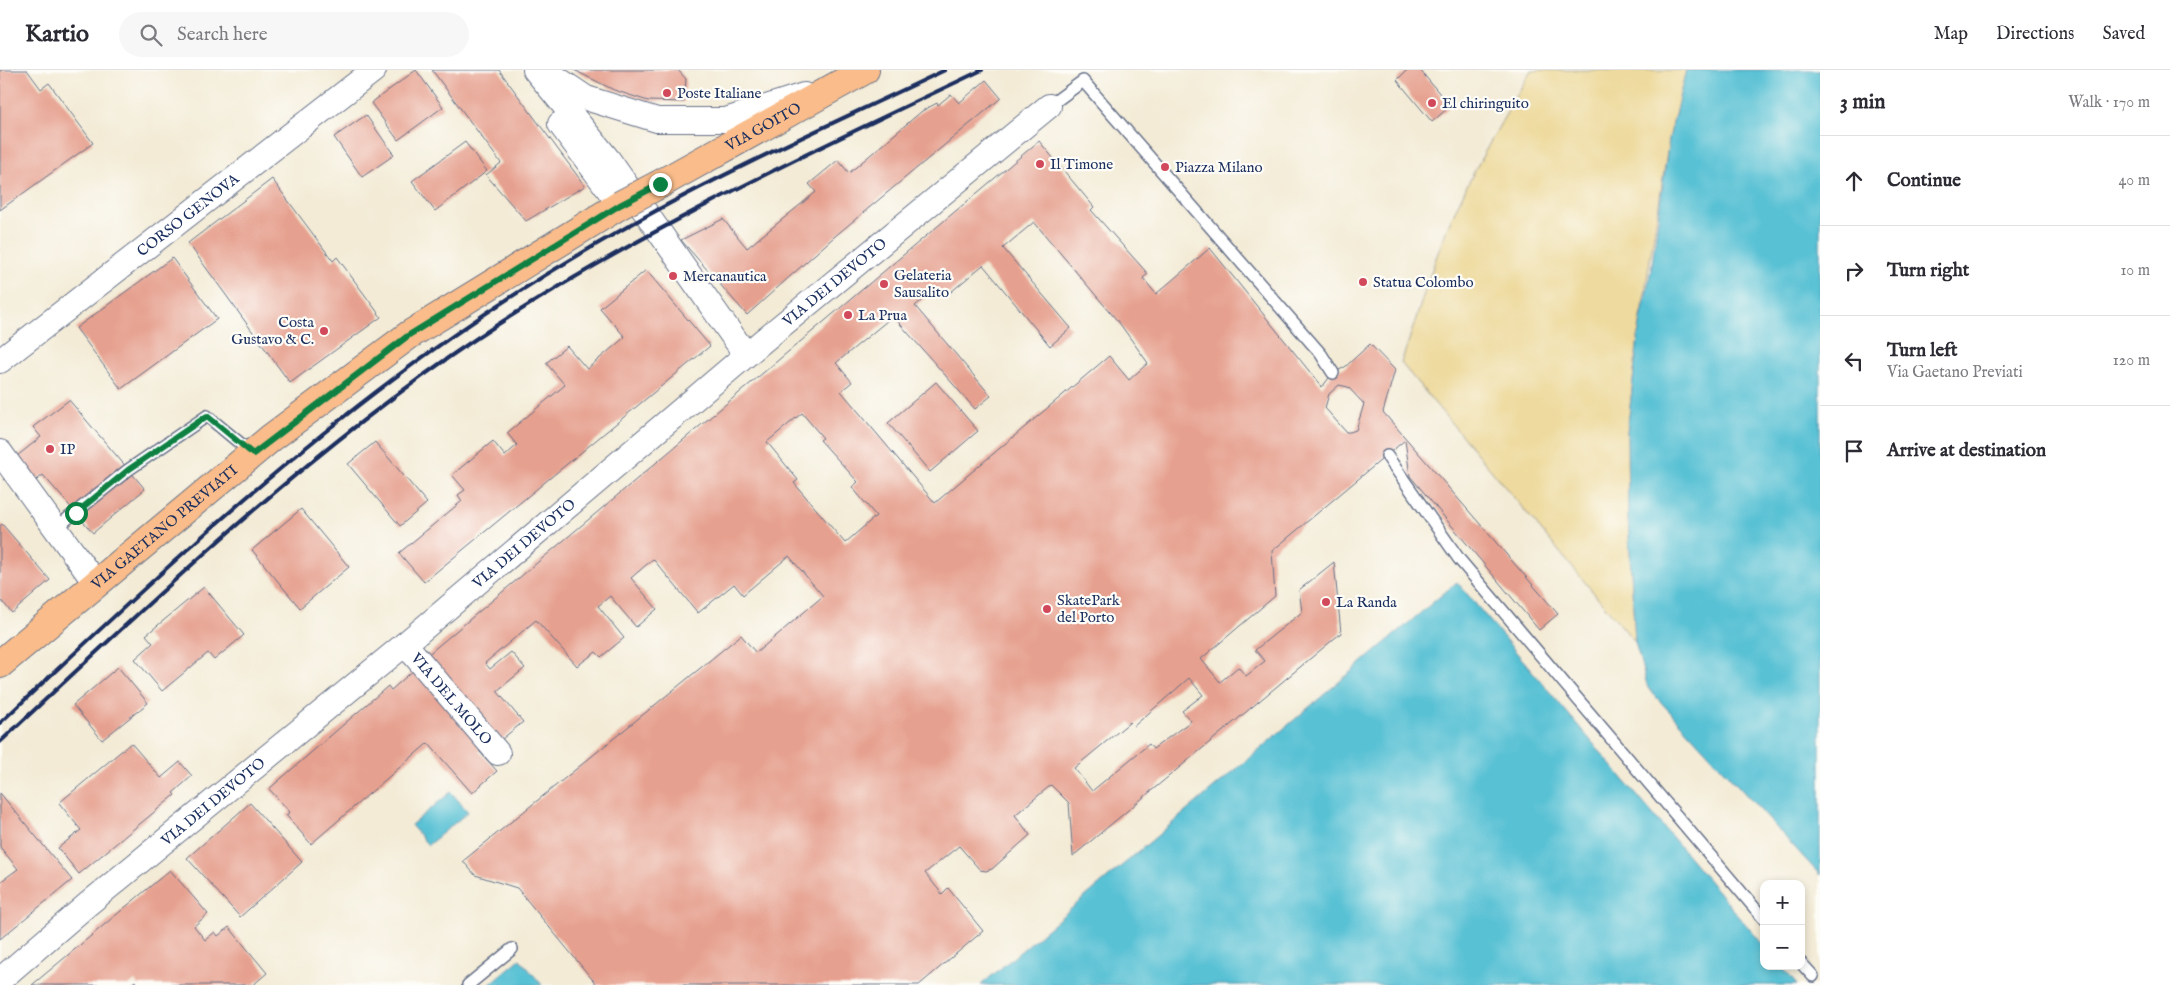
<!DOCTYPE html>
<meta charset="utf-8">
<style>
body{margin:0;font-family:"IM FELL English",serif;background:#f7f7f7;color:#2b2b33}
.controls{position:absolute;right:15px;bottom:15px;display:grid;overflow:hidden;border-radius:10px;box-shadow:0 2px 8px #0003}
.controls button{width:45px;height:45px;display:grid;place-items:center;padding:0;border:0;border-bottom:1px solid #e1e1e2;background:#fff;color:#2b2b33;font:25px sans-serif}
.stop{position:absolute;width:15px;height:15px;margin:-11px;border:4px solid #0b8043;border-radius:50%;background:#fff}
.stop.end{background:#0b8043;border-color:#fff;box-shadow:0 1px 5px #0008}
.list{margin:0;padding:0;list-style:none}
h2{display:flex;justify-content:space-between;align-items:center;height:65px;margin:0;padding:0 20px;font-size:21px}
h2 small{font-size:16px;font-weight:400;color:#7c7c81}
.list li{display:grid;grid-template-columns:32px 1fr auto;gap:15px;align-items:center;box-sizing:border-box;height:90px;padding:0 20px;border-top:1px solid #e1e1e2}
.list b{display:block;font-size:19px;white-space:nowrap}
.list p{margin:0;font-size:16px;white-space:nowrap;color:#7c7c81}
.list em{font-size:16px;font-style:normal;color:#7c7c81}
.icon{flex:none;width:28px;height:28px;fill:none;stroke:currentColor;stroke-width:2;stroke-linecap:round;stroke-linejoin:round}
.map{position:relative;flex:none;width:1820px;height:915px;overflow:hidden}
header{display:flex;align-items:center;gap:30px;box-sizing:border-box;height:70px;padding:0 25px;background:#fff;border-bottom:1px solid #e1e1e2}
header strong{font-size:24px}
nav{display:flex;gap:28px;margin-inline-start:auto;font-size:18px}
.search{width:350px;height:45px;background:#f7f7f7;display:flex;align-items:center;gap:12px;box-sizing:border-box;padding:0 18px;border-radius:28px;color:#7c7c81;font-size:19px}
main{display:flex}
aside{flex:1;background:#fff}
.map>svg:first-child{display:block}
.sand{fill:#eeda9e;stroke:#84847e}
.water{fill:#58c1d4;stroke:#3a7899}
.building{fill:#e6a08f;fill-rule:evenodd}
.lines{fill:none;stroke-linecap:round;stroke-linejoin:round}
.lane-casing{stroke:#677188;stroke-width:14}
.street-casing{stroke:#677188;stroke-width:26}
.primary-casing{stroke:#677188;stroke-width:30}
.lane{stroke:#fff;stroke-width:11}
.street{stroke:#fff;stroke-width:24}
.primary{stroke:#f9bc8a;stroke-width:28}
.rail{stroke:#1b2f5e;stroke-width:4}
.primary-bridge-casing{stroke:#677188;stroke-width:30;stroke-linecap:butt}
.primary-bridge{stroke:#f9bc8a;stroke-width:28}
.route{stroke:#0b8043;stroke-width:6}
.poi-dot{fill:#d1495b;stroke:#fdfcf7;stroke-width:2}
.labels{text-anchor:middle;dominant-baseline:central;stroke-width:4.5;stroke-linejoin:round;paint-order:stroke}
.poi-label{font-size:15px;fill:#1b2f5e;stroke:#fdfcf7;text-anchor:start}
.street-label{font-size:15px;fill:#1b2f5e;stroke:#fdfcf7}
</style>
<header>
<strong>Kartio</strong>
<div class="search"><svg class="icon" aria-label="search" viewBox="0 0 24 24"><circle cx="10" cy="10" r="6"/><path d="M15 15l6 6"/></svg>Search here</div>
<nav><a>Map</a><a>Directions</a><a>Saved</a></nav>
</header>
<main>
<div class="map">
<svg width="1820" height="915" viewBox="0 0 1820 915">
<rect width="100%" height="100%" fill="#fdfcf7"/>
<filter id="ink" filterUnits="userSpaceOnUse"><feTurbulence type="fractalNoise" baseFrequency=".02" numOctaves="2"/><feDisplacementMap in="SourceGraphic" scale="10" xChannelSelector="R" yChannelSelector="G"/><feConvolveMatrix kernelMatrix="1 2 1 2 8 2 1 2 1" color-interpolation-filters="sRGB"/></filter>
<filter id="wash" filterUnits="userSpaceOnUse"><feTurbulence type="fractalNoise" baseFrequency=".0096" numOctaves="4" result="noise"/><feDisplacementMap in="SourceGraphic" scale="20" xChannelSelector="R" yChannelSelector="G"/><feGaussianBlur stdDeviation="1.12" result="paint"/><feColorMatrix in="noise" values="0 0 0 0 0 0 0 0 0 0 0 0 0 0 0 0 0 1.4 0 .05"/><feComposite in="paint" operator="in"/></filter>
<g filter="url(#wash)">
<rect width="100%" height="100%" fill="#f3ebd6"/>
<path class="sand" d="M1531,0H1686L1669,69L1639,260L1627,362L1628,447L1635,572L1401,293C1417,249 1429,203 1447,159C1470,104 1502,52 1531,0Z"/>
<path class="water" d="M1686,0H1820V805L1648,618L1635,572L1628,447L1627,362L1639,260L1652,195L1669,69Z
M1457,512L1764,876V896H1781L1797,915H981Z
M451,722L468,742L428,775L411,755Z
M520,889L542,915H489Z"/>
<g id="blocks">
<path class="building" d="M0,0H27L41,19L49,13L93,73L0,140Z
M416,0L443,37L398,70L371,33Z
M432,0H499L585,116L526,151L486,105L501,93Z
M574,0H678L686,9L684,32L648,31L614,20Z
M1407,0H1420L1450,36L1432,52L1397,10Z
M986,10L1001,28L834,167L747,245L681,170L723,149L747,178L816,122L809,114L838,90L849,103L922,41L937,33L938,35L951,24L959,33Z
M366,45L394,85L362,107L334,67Z
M1039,71L1094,137L1091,140L1148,204L1143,208L1156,224L1210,178L1322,317L1333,303L1345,297L1370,274L1395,300L1383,342L1558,544L1539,560L1410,406L1405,370L1272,481L1275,526L1201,589L1220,612L1238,597L1246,606L1265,591L1255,580L1302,542L1299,520L1334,492L1341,563L1073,786L1069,733L1051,715L1015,745L1030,765L992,799L986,801L980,800L959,776L925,803L942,824L948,818L983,861L919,915H597L517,818L475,805L463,791L741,565L756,583L823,526L789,486L743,525L734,514L698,543L653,489L631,508L657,539L636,557L610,526L598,536L624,568L601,587L596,582L577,596L536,550L485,593L490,599L511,582L525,598L497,621L523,652L497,673L425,587ZM1034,152L1120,254L1148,293L1129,310L1109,286L935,433L841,321L852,312L836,293L893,246L975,339L991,326L915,236L938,218L945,227L983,195L1050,276L1071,258L1003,178ZM1339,315L1348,317L1364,334L1356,360L1350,362H1346L1325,338L1329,324ZM802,343L823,368L820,370L858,412L852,417L876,446L845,473L794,413L798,410L767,372ZM1189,608L1203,625L1182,641L1191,651L1153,679L1149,674L1092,721L1074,698L1130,652L1134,656Z
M465,72L487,101L435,141L412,111Z
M272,109L333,191L337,187L381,247L290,313L188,173Z
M172,188L217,249L121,319L76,258Z
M646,200L710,276L424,512L399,483L462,431L458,425L465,420L452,405L493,371L505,386L517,375L507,363L565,315L546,293L567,276L587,299L625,267L600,238Z
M936,312L978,361L930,402L888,353Z
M69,330L145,419L93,463L43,405L32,414L12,390L41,367L33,357Z
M375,372L427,433L400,456L348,394Z
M301,439L349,497L300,538L252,480Z
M2,454L50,510L12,543L0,529V456Z
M204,517L244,565L214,590L208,583L162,621L135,589L153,573L146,565Z
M118,597L148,633L102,670L73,635Z
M415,599L483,677L479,681L497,701L472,723L428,673L311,774L286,745L290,742L269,719L388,616L391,620Z
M131,673L161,708L180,692L192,706L173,723L175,725L79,804L58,778L81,760L59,733Z
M0,723L72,810L0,869V812L18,799L0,777Z
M250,733L302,792L240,847L187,788Z
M170,800L208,844L194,856L205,870L215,862L218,866L229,857L267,903L253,915H138L135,911L130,915H32Z"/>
</g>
</g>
<g filter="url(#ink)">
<use href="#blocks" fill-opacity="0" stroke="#677188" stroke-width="1"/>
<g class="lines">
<defs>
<path id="lane" d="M1049,36L1083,11L1321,284L1333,303
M1387,386L1459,489L1764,849
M56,458L128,400L207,346L253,384
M1801,893L1813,906
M468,915L512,879"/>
<g id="street">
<path d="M535,0L608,89L746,285"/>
<path d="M546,1L586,28L657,50H726L804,25"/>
<path d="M560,54L620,135"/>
<path id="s1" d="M0,291L374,0"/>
<path d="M0,382L96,514"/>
<path id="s2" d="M405,574L498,683"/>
<path id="s3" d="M0,910L88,834L405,574L764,270L1049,36"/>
</g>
<g id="primary">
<path id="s4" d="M660,114L865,0"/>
<path id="s5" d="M0,594L271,368L409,265L620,135"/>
</g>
</defs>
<use href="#lane" class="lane-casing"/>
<use href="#street" class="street-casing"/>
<use href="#primary" class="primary-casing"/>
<use href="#lane" class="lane"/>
<use href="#street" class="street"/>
<use href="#primary" class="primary"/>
<path class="rail" d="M0,653C127,534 254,413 393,309C469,252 550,200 632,154C733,97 841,50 945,0
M0,672C152,530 304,384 477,268C637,162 810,82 982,0"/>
<defs>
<path id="primary-bridge" d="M620,135L660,114"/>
</defs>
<use href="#primary-bridge" class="primary-bridge-casing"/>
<use href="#primary-bridge" class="primary-bridge"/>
</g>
</g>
<g class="lines" filter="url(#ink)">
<path class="route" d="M76,443L128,400L207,346L253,384L409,265L620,135L660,114"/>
</g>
<g class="poi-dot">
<circle cx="667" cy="23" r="5"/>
<circle cx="1432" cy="33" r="5"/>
<circle cx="1040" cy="94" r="5"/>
<circle cx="1165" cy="97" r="5"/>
<circle cx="673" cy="206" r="5"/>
<circle cx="1363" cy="212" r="5"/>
<circle cx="884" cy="214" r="5"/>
<circle cx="848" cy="245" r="5"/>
<circle cx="324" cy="261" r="5"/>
<circle cx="50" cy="379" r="5"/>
<circle cx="1326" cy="532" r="5"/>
<circle cx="1047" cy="539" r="5"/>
</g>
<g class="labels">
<g class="poi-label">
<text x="677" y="23">Poste Italiane</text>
<text x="1442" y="33">El chiringuito</text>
<text x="1050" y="94">Il Timone</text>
<text x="1175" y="97">Piazza Milano</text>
<text x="894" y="205">Gelateria<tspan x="894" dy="17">Sausalito</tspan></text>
<text x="683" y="206">Mercanautica</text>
<text x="1373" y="212">Statua Colombo</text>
<text x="858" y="245">La Prua</text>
<text x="314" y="252" text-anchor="end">Costa<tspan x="314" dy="17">Gustavo &amp; C.</tspan></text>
<text x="60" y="379">IP</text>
<text x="1057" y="530">SkatePark<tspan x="1057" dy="17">del Porto</tspan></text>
<text x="1336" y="532">La Randa</text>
</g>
<g class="street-label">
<text stroke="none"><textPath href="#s4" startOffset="118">VIA GOITO</textPath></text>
<text stroke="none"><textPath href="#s1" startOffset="238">CORSO GENOVA</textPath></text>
<text stroke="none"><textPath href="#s3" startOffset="1088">VIA DEI DEVOTO</textPath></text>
<text stroke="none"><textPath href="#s5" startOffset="214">VIA GAETANO PREVIATI</textPath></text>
<text stroke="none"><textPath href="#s3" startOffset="682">VIA DEI DEVOTO</textPath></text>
<text stroke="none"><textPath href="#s2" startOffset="72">VIA DEL MOLO</textPath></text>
<text stroke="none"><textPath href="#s3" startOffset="278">VIA DEI DEVOTO</textPath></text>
</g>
</g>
</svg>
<div class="controls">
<button>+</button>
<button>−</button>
</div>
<div class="stop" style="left:76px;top:443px"></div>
<div class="stop end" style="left:660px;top:114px"></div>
</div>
<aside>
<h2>3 min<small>Walk · 170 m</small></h2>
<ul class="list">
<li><svg class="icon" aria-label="ahead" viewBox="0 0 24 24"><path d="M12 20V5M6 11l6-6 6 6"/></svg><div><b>Continue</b></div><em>40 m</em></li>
<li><svg class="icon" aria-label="right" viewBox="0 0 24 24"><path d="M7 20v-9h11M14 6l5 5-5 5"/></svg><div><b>Turn right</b></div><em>10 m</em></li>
<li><svg class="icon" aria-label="left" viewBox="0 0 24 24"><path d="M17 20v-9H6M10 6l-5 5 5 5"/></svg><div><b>Turn left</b><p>Via Gaetano Previati</p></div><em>120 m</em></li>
<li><svg class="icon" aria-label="arrive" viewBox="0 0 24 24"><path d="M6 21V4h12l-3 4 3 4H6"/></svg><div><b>Arrive at destination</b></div></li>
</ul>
</aside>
</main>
